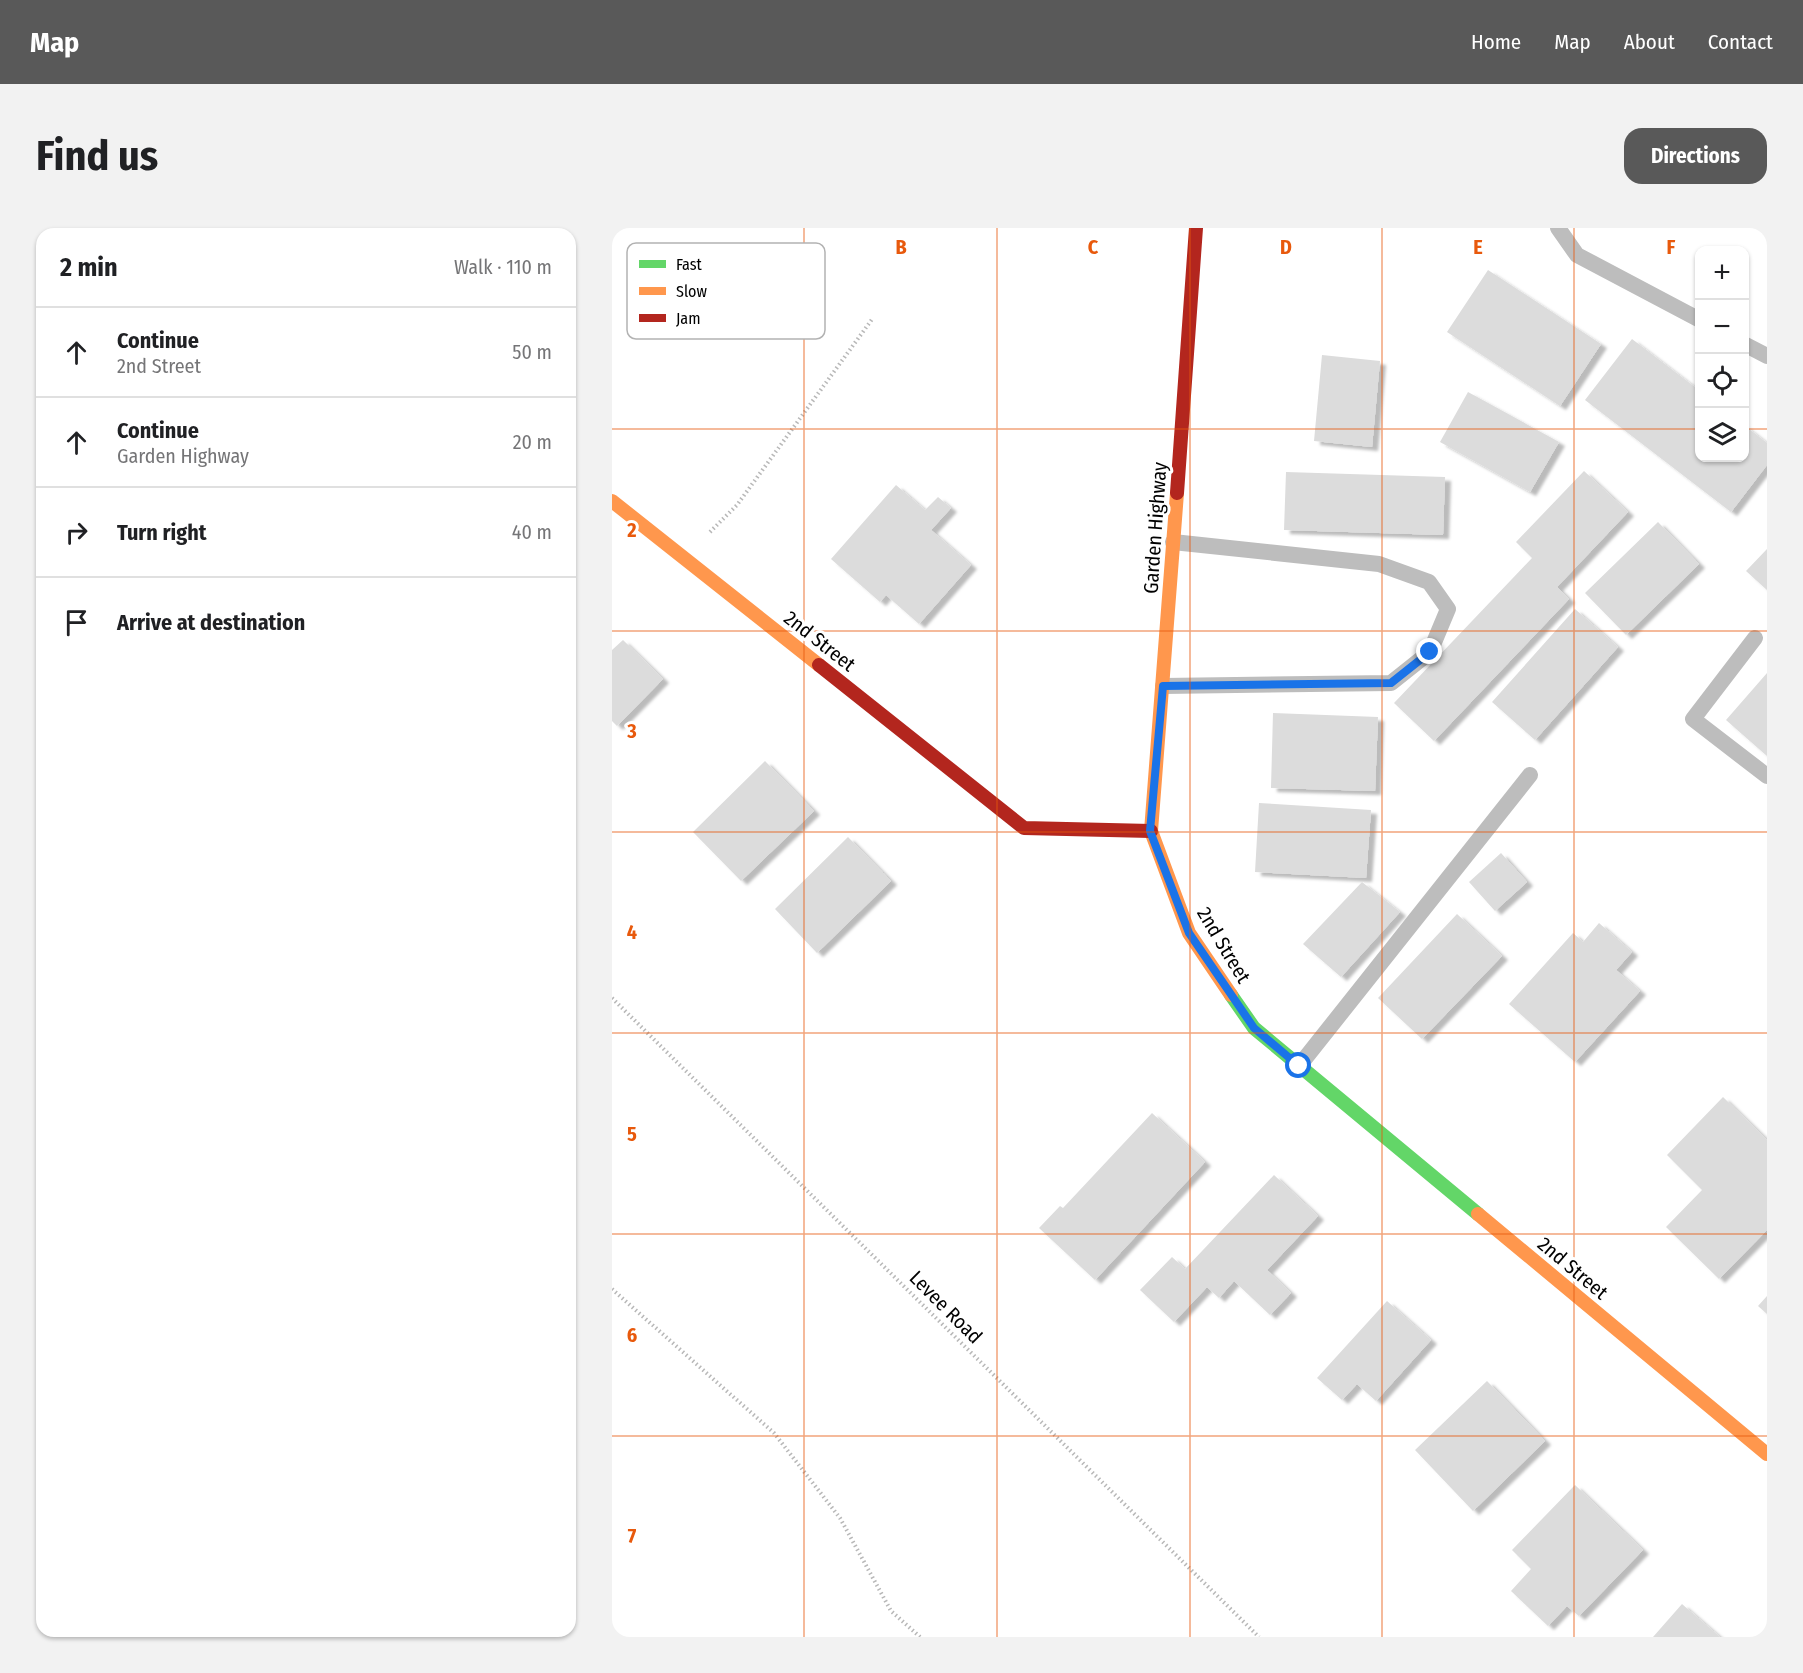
<!DOCTYPE html>
<meta charset="utf-8">
<style>
body{margin:0;font-family:"Fira Sans Condensed",sans-serif;background:#f2f2f2;color:#202124}
.controls{position:absolute;right:18px;top:18px;display:grid;overflow:hidden;border-radius:12px;box-shadow:0 2px 4px #0004}
.controls button{width:54px;height:54px;display:grid;place-items:center;padding:0;border:0;border-bottom:2px solid #e0e0e0;background:#fff;color:#202124;font:30px sans-serif}
.stop{position:absolute;width:18px;height:18px;margin:-14px;border:4px solid #1a73e8;border-radius:50%;background:#fff}
.stop.end{background:#1a73e8;border-color:#fff;box-shadow:0 2px 6px #0008}
.list{margin:0;padding:0;list-style:none}
h2{display:flex;justify-content:space-between;align-items:center;height:78px;margin:0;padding:0 24px;font-size:26px}
h2 small{font-size:20px;font-weight:400;color:#757577}
.list li{display:grid;grid-template-columns:39px 1fr auto;gap:18px;align-items:center;box-sizing:border-box;height:90px;padding:0 24px;border-top:2px solid #e0e0e0}
.list b{display:block;font-size:22px;white-space:nowrap}
.list p{margin:0;font-size:20px;white-space:nowrap;color:#757577}
.list em{font-size:20px;font-style:normal;color:#757577}
.icon{flex:none;width:33px;height:33px;fill:none;stroke:currentColor;stroke-width:2;stroke-linecap:round;stroke-linejoin:round}
.map{position:relative;flex:none;width:1155px;height:1409px;overflow:hidden;border-radius:18px}
header{display:flex;align-items:center;gap:36px;box-sizing:border-box;height:84px;padding:0 30px;background:#595959;color:#fff}
header strong{font-size:28px}
nav{display:flex;gap:33px;margin-inline-start:auto;font-size:21px}
.intro{display:flex;align-items:center;justify-content:space-between;box-sizing:border-box;height:144px;padding:0 36px}
h1{margin:0;font-size:42px}
.button{padding:15px 27px;border-radius:18px;background:#595959;color:#fff;font-size:21px;font-weight:700}
main{display:flex;gap:36px;padding:0 36px}
aside{flex:1;background:#fff;border-radius:18px;box-shadow:0 2px 4px #0004}
.map>svg:first-child{display:block}
.building{fill:#dcdcdc;filter:url(#shadow)}
.lines{fill:none;stroke-linecap:round;stroke-linejoin:round}
.path{stroke:#b8b8b8;stroke-width:4;stroke-dasharray:1.5 3;stroke-linecap:butt}
.lane{stroke:#bdbdbd;stroke-width:16}
.fast{stroke:#63d668;stroke-width:14}
.slow{stroke:#ff974d;stroke-width:14}
.jam{stroke:#b3261e;stroke-width:14}
.route{stroke:#1a73e8;stroke-width:8}
.grid{fill:none;stroke:#e8590c;stroke-width:1.5;stroke-opacity:0.55}
.labels{text-anchor:middle;dominant-baseline:central;stroke-width:6;stroke-linejoin:round;paint-order:stroke}
.street-label{font-size:20px;fill:#000;stroke:#fff}
.key{fill:#fff;stroke:#b2b2b2;stroke-width:1.5}
.key-label{font-size:16px;fill:#000}
.grid-label{font-size:20px;text-anchor:middle;font-weight:bold;fill:#e8590c;stroke:#fff;stroke-width:6;stroke-linejoin:round;paint-order:stroke}
</style>
<header>
<strong>Map</strong>
<nav><a>Home</a><a>Map</a><a>About</a><a>Contact</a></nav>
</header>
<div class="intro"><h1>Find us</h1><a class="button">Directions</a></div>
<main>
<aside>
<h2>2 min<small>Walk · 110 m</small></h2>
<ul class="list">
<li><svg class="icon" aria-label="ahead" viewBox="0 0 24 24"><path d="M12 20V5M6 11l6-6 6 6"/></svg><div><b>Continue</b><p>2nd Street</p></div><em>50 m</em></li>
<li><svg class="icon" aria-label="ahead" viewBox="0 0 24 24"><path d="M12 20V5M6 11l6-6 6 6"/></svg><div><b>Continue</b><p>Garden Highway</p></div><em>20 m</em></li>
<li><svg class="icon" aria-label="right" viewBox="0 0 24 24"><path d="M7 20v-9h11M14 6l5 5-5 5"/></svg><div><b>Turn right</b></div><em>40 m</em></li>
<li><svg class="icon" aria-label="arrive" viewBox="0 0 24 24"><path d="M6 21V4h12l-3 4 3 4H6"/></svg><div><b>Arrive at destination</b></div></li>
</ul>
</aside>
<div class="map">
<svg width="1155" height="1409" viewBox="0 0 1155 1409">
<defs>
<filter id="shadow"><feDropShadow dx="6" dy="4" stdDeviation="1.5" flood-color="#0004"/></filter>
</defs>
<rect width="100%" height="100%" fill="#fff"/>
<path class="building" d="M876,42L989,116L948,178L835,104Z
M1020,111L1088,163V230H1132V197L1155,215V237L1119,284L973,172Z
M710,127L768,133L760,219L702,213Z
M856,164L947,214L918,264L828,214Z
M972,243L1016,284L945,359L957,371L822,513L782,475L920,330L904,314Z
M674,244L833,249L831,307L672,302Z
M284,257L313,282L326,269L339,280L319,302L359,337L307,396L274,367L268,374L219,331Z
M1046,294L1087,336L1014,407L973,365Z
M1155,321V362L1134,343Z
M963,381L1006,419L923,512L880,474Z
M11,412L51,451L5,498L0,493V422Z
M1155,445V528L1114,492Z
M661,485L766,489L763,563L659,560Z
M153,533L202,583L129,653L81,604Z
M647,575L759,582L754,650L643,644Z
M236,609L279,653L205,725L163,681Z
M889,625L915,654L883,683L857,654Z
M750,654L788,684L729,749L691,716Z
M845,686L890,728L810,811L766,770Z
M987,695L1020,724L1004,742L1028,763L963,834L897,776L961,705L971,714Z
M1111,869L1155,912V1002L1107,1051L1054,999L1090,962L1055,927Z
M540,885L593,934L483,1052L427,1000L448,978L451,980Z
M662,947L706,988L655,1042L679,1065L658,1087L622,1053L607,1070L595,1059L562,1094L528,1062L560,1029L573,1041Z
M1155,1068V1086L1146,1078Z
M775,1073L819,1112L764,1173L745,1156L730,1172L705,1150Z
M875,1153L933,1213L861,1283L803,1222Z
M963,1257L1031,1322L967,1388L955,1378L936,1398L899,1363L919,1341L900,1322Z
M1070,1376L1108,1409H1041Z"/>
<g class="lines">
<path class="path" d="M98,304L125,277L261,90
M0,770L647,1409
M0,1061L162,1205L228,1290L279,1383L308,1409"/>
<path class="lane" d="M946,0L965,27L1088,92
M1132,116L1155,128
M1143,410L1081,491L1155,548
M551,458L779,455L818,424L836,381L817,354L767,336L561,314
M687,838L918,547"/>
<path class="fast" d="M619,767L642,800L866,986"/>
<path class="slow" d="M565,265L539,603L577,705L619,767
M0,273L207,437
M866,986L1155,1226"/>
<path class="jam" d="M565,265L584,0
M207,437L412,600L539,603"/>
</g>
<g class="lines">
<path class="route" d="M687,838L642,800L577,705L538,603L551,458L779,455L818,424"/>
</g>
<path class="grid" d="M192,0V1409M385,0V1409M578,0V1409M770,0V1409M962,0V1409M0,201H1088M1132,201H1155M0,403H1155M0,604H1155M0,805H1155M0,1006H1155M0,1208H1155"/>
<g class="labels">
<g class="street-label">
<text transform="translate(543 300) rotate(-86)">Garden Highway</text>
<text transform="translate(208 413) rotate(38)">2nd Street</text>
<text transform="translate(612 717) rotate(59)">2nd Street</text>
<text transform="translate(961 1040) rotate(40)">2nd Street</text>
<text transform="translate(334 1079) rotate(45)">Levee Road</text>
</g>
</g>
<rect x="15" y="15" width="198" height="96" rx="9" class="key"/>
<rect x="27" y="32" width="27" height="8" fill="#63d668"/>
<rect x="27" y="59" width="27" height="8" fill="#ff974d"/>
<rect x="27" y="86" width="27" height="8" fill="#b3261e"/>
<g class="key-label">
<text x="64" y="42">Fast</text>
<text x="64" y="69">Slow</text>
<text x="64" y="96">Jam</text>
</g>
<g class="grid-label">
<text x="289" y="26">B</text>
<text x="481" y="26">C</text>
<text x="674" y="26">D</text>
<text x="866" y="26">E</text>
<text x="1059" y="26">F</text>
<text x="20" y="309">2</text>
<text x="20" y="510">3</text>
<text x="20" y="711">4</text>
<text x="20" y="913">5</text>
<text x="20" y="1114">6</text>
<text x="20" y="1315">7</text>
</g>
</svg>
<div class="controls">
<button>+</button>
<button>−</button>
<button><svg class="icon" aria-label="locate" viewBox="0 0 24 24"><circle cx="12" cy="12" r="6"/><path d="M12 2v4M12 18v4M2 12h4M18 12h4"/></svg></button>
<button><svg class="icon" aria-label="layers" viewBox="0 0 24 24"><path d="M12 4l9 5-9 5-9-5zM3 14l9 5 9-5"/></svg></button>
</div>
<div class="stop" style="left:687px;top:838px"></div>
<div class="stop end" style="left:818px;top:424px"></div>
</div>
</main>
